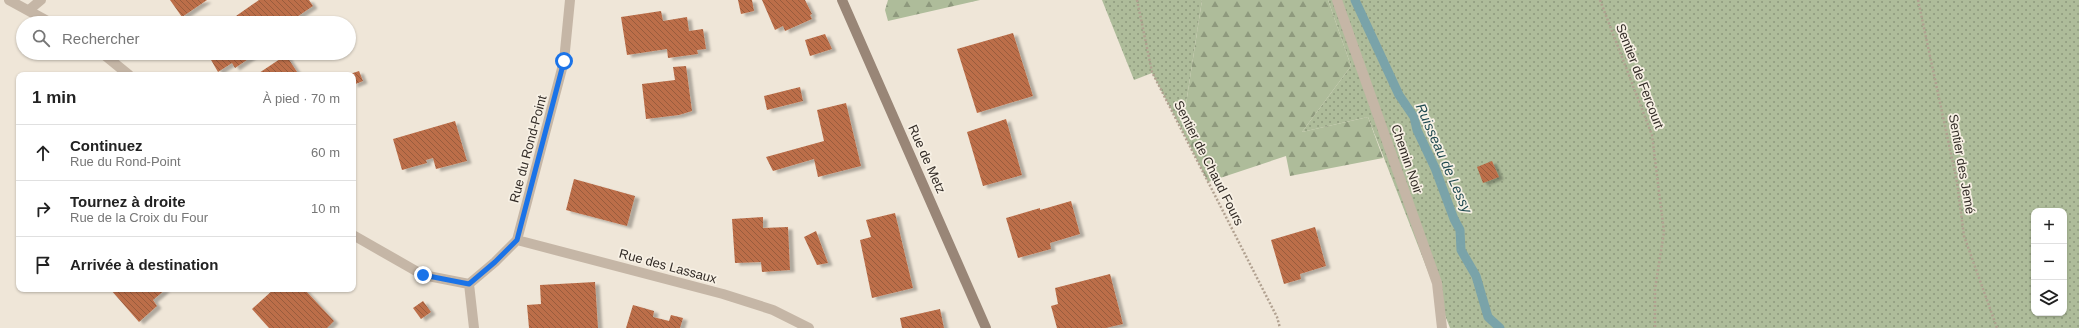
<!DOCTYPE html>
<html lang="fr">
<meta charset="utf-8">
<style>
body{margin:0;font-family:Helvetica,sans-serif;background:#f6f6f6;color:#222}
.controls{position:absolute;right:12px;bottom:12px;display:grid;overflow:hidden;border-radius:8px;box-shadow:0 1px 3px #0004}
.controls button{width:36px;height:36px;display:grid;place-items:center;padding:0;border:0;border-bottom:1px solid #e0e0e0;background:#fff;color:#222;font:20px sans-serif}
.stop{position:absolute;width:12px;height:12px;margin:-9px;border:3px solid #1a73e8;border-radius:50%;background:#fff}
.stop.end{background:#1a73e8;border-color:#fff;box-shadow:0 1px 4px #0008}
.list{margin:0;padding:0;list-style:none}
h2{display:flex;justify-content:space-between;align-items:center;height:52px;margin:0;padding:0 16px;font-size:17px}
h2 small{font-size:13px;font-weight:400;color:#767676}
.list li{display:grid;grid-template-columns:26px 1fr auto;gap:12px;align-items:center;box-sizing:border-box;height:56px;padding:0 16px;border-top:1px solid #e0e0e0}
.list b{display:block;font-size:15px;white-space:nowrap}
.list p{margin:0;font-size:13px;white-space:nowrap;color:#767676}
.list em{font-size:13px;font-style:normal;color:#767676}
.icon{flex:none;width:22px;height:22px;fill:none;stroke:currentColor;stroke-width:2;stroke-linecap:round;stroke-linejoin:round}
.map{position:relative;flex:none;width:2079px;height:328px;overflow:hidden}
.search{position:absolute;background:#fff;box-shadow:0 1px 3px #0004;left:16px;top:16px;width:340px;height:44px;display:flex;align-items:center;gap:10px;box-sizing:border-box;padding:0 14px;border-radius:22px;color:#767676;font-size:15px}
.panel{position:absolute;background:#fff;box-shadow:0 1px 3px #0004;left:16px;top:72px;width:340px;height:220px;border-radius:8px}
.map>svg:first-child{display:block}
.grass{fill:url(#grass-dots);fill-rule:evenodd}
.forest{fill:url(#forest-firs)}
.lines{fill:none;stroke-linecap:round;stroke-linejoin:round}
.stream{stroke:#7aa3a9;stroke-width:9}
.building{fill:url(#building-back-hatch);filter:url(#shadow)}
.path{stroke:#b1a190;stroke-width:2.5;stroke-dasharray:2 2;stroke-linecap:butt}
.service{stroke:#c5b6a6;stroke-width:10}
.minor{stroke:#c5b6a6;stroke-width:10}
.secondary{stroke:#998677;stroke-width:10}
.route{stroke:#1a73e8;stroke-width:5}
.labels{text-anchor:middle;dominant-baseline:central;stroke-width:3.5;stroke-linejoin:round;paint-order:stroke}
.street-label{font-size:13px;fill:#322b26;stroke:#f7f0e4}
.water-label{font-size:14px;font-style:italic;fill:#1f4950;stroke:#f7f0e4}
</style>
<div class="map">
<svg width="2079" height="328" viewBox="0 0 2079 328">
<defs>
<pattern id="grass-dots" width="8" height="8" patternUnits="userSpaceOnUse"><rect width="8" height="8" fill="#aebc9a"/><path d="M2 2h.1M6 6h.1" fill="none" stroke="#8e997d" stroke-width="1.8" stroke-linecap="round"/></pattern>
<pattern id="forest-firs" width="22" height="20" patternUnits="userSpaceOnUse"><rect width="22" height="20" fill="#aebc9a"/><path d="M5 1l3.5 6h-7zM16 11l3.5 6h-7z" fill="#8e997d"/></pattern>
<pattern id="building-back-hatch" width="6" height="6" patternUnits="userSpaceOnUse"><rect width="6" height="6" fill="#bc6e49"/><path d="M-1 5l2 2M0 0l6 6M5-1l2 2" fill="none" stroke="#995b3d"/></pattern>
<filter id="shadow"><feDropShadow dx="4.5" dy="2.5" stdDeviation="1" flood-color="#0004"/></filter>
</defs>
<rect width="100%" height="100%" fill="#efe6d8"/>
<path class="grass" d="M1102,0H1202L1182,130L1152,73L1134,80Z
M1328,0H2079V328H1450L1368,117L1302,132L1351,66ZM2034,211H2064V313H2034Z"/>
<path class="forest" d="M888,0H980L888,21L885,10Z
M1202,0H1328L1351,66L1302,132L1368,117L1383,158L1290,176L1286,156L1208,182L1182,130Z"/>
<g class="lines">
<path class="stream" d="M1355,0L1399,95L1414,117L1417,130L1435,168L1454,219L1460,230L1461,250L1476,276L1488,317L1500,328"/>
</g>
<path class="building" d="M170,0H207L182,17Z
M259,0H309L313,6L288,23H226Z
M738,0H752L754,11L741,14Z
M762,0H805L812,14L810,15L812,19L785,31L783,26L775,30Z
M661,11L663,21L687,17L689,31L703,29L706,49L697,50L698,54L668,58L667,49L627,55L621,17Z
M1013,33L1033,96L977,113L957,49Z
M825,34L832,49L810,56L805,40Z
M207,53H257L235,68L232,63L218,72Z
M286,55L299,75H256Z
M686,66L692,111L679,115L646,119L642,84L675,80L673,67Z
M359,71L363,81L353,85V75H347Z
M800,87L803,101L767,110L764,96Z
M846,103L861,166L818,177L814,159L773,171L766,157L824,141L817,110Z
M1006,119L1022,175L983,186L967,132Z
M455,121L467,161L436,169L433,158L426,160L427,163L402,170L393,139Z
M1492,161L1499,177L1483,183L1477,167Z
M574,179L635,196L627,226L566,210Z
M1071,201L1080,234L1050,243L1051,249L1018,258L1006,218L1040,208V210Z
M895,213L913,288L872,298L860,240L871,237L866,220Z
M763,217V228L788,227L790,270L762,272L761,262L735,263L732,219Z
M1315,227L1326,266L1300,274L1301,279L1284,284L1271,240Z
M816,231L828,263L817,265L804,237Z
M1110,274L1123,324L1106,328H1057L1051,306L1058,304L1055,288Z
M595,282L598,328H529L527,305L541,304L540,285Z
M113,289H166L153,300L157,306L139,322L111,290Z
M274,289H304L334,321L327,328H269L252,309Z
M423,301L431,312L421,319L413,308Z
M633,305L654,311L653,317L669,321L671,315L683,318L680,328H626Z
M940,309L944,328H902L900,318Z"/>
<g class="lines">
<path class="path" d="M1137,0L1152,72L1277,317L1280,328
M1600,0L1652,135L1664,232L1655,289V328
M1918,0L1957,182L1964,236L1997,328"/>
<path class="service" d="M29,10L41,0"/>
<path class="minor" d="M9,0L51,23
M1337,0L1437,283L1442,328
M102,53L129,75
M353,235L423,275L469,284
M517,240L723,294L773,310L809,328
M469,284L495,262L517,240L564,61L570,0
M469,284L474,328"/>
<path class="secondary" d="M842,0L986,328"/>
</g>
<g class="lines">
<path class="route" d="M423,275L469,284L495,262L517,240L564,61"/>
</g>
<g class="labels">
<g class="street-label">
<text transform="translate(1640 76) rotate(69)">Sentier de Fercourt</text>
<text transform="translate(528 149) rotate(-75)">Rue du Rond-Point</text>
<text transform="translate(927 159) rotate(66)">Rue de Metz</text>
<text transform="translate(1407 159) rotate(71)">Chemin Noir</text>
<text transform="translate(1209 163) rotate(63)">Sentier de Chaud Fours</text>
<text transform="translate(1962 164) rotate(80)">Sentier des Jemé</text>
<text transform="translate(668 266) rotate(15)">Rue des Lassaux</text>
</g>
<g class="water-label">
<text transform="translate(1444 158) rotate(66)">Ruisseau de Lessy</text>
</g>
</g>
</svg>
<div class="controls">
<button>+</button>
<button>−</button>
<button><svg class="icon" aria-label="layers" viewBox="0 0 24 24"><path d="M12 4l9 5-9 5-9-5zM3 14l9 5 9-5"/></svg></button>
</div>
<div class="stop" style="left:564px;top:61px"></div>
<div class="stop end" style="left:423px;top:275px"></div>
<div class="search"><svg class="icon" aria-label="search" viewBox="0 0 24 24"><circle cx="10" cy="10" r="6"/><path d="M15 15l6 6"/></svg>Rechercher</div>
<section class="panel">
<h2>1 min<small>À pied · 70 m</small></h2>
<ul class="list">
<li><svg class="icon" aria-label="ahead" viewBox="0 0 24 24"><path d="M12 20V5M6 11l6-6 6 6"/></svg><div><b>Continuez</b><p>Rue du Rond-Point</p></div><em>60 m</em></li>
<li><svg class="icon" aria-label="right" viewBox="0 0 24 24"><path d="M7 20v-9h11M14 6l5 5-5 5"/></svg><div><b>Tournez à droite</b><p>Rue de la Croix du Four</p></div><em>10 m</em></li>
<li><svg class="icon" aria-label="arrive" viewBox="0 0 24 24"><path d="M6 21V4h12l-3 4 3 4H6"/></svg><div><b>Arrivée à destination</b></div></li>
</ul>
</section>
</div>
